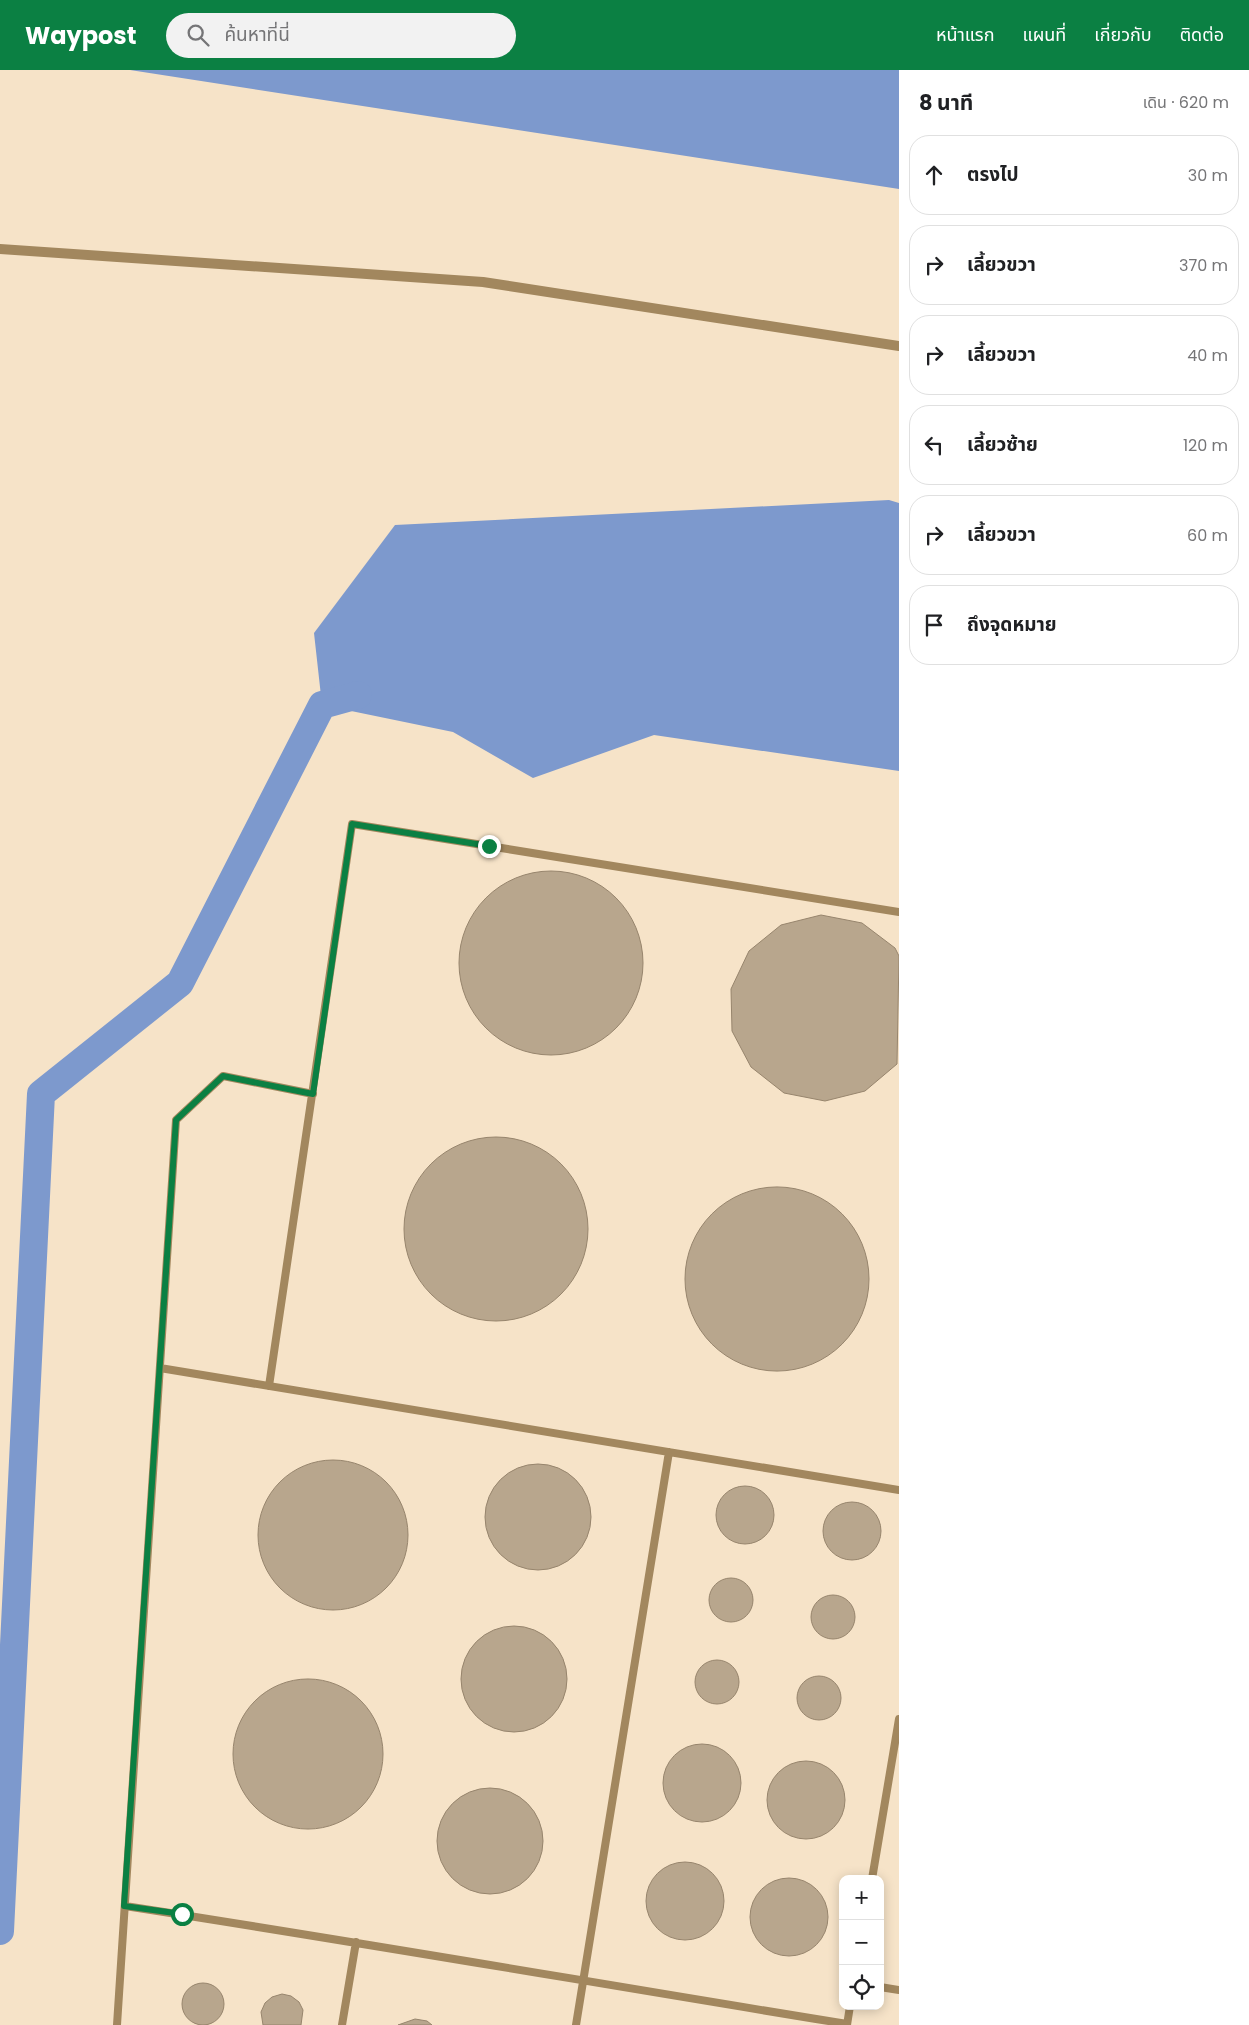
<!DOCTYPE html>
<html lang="th">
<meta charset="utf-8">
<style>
body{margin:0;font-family:Poppins,"Noto Sans Thai",sans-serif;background:#f2f2f2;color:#202124}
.controls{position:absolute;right:15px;bottom:15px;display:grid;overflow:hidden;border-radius:10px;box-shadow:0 2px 12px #0003}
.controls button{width:45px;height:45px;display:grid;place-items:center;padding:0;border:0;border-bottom:1px solid #e0e0e0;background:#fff;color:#202124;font:25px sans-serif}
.stop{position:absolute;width:15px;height:15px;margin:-11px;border:4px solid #0b8043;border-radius:50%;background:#fff}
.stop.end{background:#0b8043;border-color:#fff;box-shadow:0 1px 5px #0008}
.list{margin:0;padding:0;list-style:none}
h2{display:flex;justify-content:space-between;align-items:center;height:65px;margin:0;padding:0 20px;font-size:21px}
h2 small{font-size:16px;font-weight:400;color:#757577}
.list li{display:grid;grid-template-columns:32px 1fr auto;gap:15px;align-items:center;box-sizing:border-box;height:80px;margin:0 10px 10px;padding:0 10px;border:1px solid #e0e0e0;border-radius:20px}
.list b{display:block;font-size:19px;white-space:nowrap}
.list em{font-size:16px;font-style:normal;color:#757577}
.icon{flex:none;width:28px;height:28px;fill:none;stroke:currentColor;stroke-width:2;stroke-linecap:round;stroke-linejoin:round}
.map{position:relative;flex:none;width:899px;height:1955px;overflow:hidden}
header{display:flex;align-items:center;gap:30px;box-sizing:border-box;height:70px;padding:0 25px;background:#0b8043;color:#fff}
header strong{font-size:24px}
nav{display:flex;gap:28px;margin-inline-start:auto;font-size:18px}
.search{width:350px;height:45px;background:#f2f2f2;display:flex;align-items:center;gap:12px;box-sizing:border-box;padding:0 18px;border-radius:28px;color:#757577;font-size:19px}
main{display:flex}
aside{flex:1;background:#fff}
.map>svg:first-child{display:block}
.water{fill:#7d99cd}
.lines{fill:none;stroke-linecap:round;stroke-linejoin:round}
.river{stroke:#7d99cd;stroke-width:28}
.building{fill:#b8a68d;stroke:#97856d}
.lane{stroke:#a2875e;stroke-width:8}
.street{stroke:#a2875e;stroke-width:10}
.route{stroke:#0b8043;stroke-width:6}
</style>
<header>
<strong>Waypost</strong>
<div class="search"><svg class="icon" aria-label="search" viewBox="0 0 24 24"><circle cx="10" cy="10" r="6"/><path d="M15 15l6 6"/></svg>ค้นหาที่นี่</div>
<nav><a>หน้าแรก</a><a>แผนที่</a><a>เกี่ยวกับ</a><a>ติดต่อ</a></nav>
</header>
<main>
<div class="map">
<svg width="899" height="1955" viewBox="0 0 899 1955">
<rect width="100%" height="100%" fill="#f6e3c8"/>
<path class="water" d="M130,0H899V119Z
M889,430L899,433V701L654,665L533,708L453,662L322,635L314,563L395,455Z"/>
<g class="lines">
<path class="river" d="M0,1861L41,1024L180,913L322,635L358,625"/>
</g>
<path class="building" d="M459 893a92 92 0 1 1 184 0a92 92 0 1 1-184 0Z
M821,845L862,853L895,878L899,886L897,994L865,1021L825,1031L784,1023L751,997L732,961L731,919L749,881L781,855Z
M404 1159a92 92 0 1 1 184 0a92 92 0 1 1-184 0Z
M685 1209a92 92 0 1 1 184 0a92 92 0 1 1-184 0Z
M258 1465a75 75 0 1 1 150 0a75 75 0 1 1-150 0Z
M485 1447a53 53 0 1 1 106 0a53 53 0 1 1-106 0Z
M716 1445a29 29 0 1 1 58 0a29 29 0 1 1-58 0Z
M823 1461a29 29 0 1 1 58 0a29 29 0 1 1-58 0Z
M709 1530a22 22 0 1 1 44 0a22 22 0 1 1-44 0Z
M811 1547a22 22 0 1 1 44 0a22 22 0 1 1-44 0Z
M461 1609a53 53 0 1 1 106 0a53 53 0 1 1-106 0Z
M695 1612a22 22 0 1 1 44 0a22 22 0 1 1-44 0Z
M797 1628a22 22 0 1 1 44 0a22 22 0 1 1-44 0Z
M233 1684a75 75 0 1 1 150 0a75 75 0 1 1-150 0Z
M663 1713a39 39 0 1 1 78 0a39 39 0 1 1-78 0Z
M767 1730a39 39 0 1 1 78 0a39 39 0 1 1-78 0Z
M437 1771a53 53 0 1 1 106 0a53 53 0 1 1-106 0Z
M646 1831a39 39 0 1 1 78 0a39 39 0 1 1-78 0Z
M750 1847a39 39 0 1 1 78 0a39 39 0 1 1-78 0Z
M182 1934a21 21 0 1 1 42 0a21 21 0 1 1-42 0Z
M282,1924L291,1926L299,1932L303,1940L301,1955H263L261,1942L265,1933L272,1927Z
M415,1949L427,1951L432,1955H398Z"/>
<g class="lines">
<path class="lane" d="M160,1298L899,1420
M269,1316L352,754L899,842
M872,1809L899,1649
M125,1836C366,1873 606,1915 847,1954
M880,1917L899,1920
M117,1955L176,1050L223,1006L313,1024
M342,1955L356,1872
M576,1955L669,1382
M847,1955L850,1936"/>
<path class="street" d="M0,179L483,212L899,276"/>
</g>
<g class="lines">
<path class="route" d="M182,1844L124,1836L176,1050L223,1006L313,1024L352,754L489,776"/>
</g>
</svg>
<div class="controls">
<button>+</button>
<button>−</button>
<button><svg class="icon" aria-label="locate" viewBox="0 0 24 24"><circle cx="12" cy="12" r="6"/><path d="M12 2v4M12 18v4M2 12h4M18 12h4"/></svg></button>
</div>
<div class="stop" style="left:182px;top:1844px"></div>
<div class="stop end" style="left:489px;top:776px"></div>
</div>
<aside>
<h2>8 นาที<small>เดิน · 620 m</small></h2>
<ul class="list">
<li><svg class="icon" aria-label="ahead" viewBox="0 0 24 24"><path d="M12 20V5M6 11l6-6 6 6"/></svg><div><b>ตรงไป</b></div><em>30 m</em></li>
<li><svg class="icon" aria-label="right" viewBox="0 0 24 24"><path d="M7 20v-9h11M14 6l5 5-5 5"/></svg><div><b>เลี้ยวขวา</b></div><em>370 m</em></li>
<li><svg class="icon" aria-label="right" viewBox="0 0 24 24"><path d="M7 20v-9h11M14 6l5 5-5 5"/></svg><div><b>เลี้ยวขวา</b></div><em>40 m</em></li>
<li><svg class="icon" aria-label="left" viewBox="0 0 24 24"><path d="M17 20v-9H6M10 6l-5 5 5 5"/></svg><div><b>เลี้ยวซ้าย</b></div><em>120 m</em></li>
<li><svg class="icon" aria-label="right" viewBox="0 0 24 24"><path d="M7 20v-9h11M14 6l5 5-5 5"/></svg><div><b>เลี้ยวขวา</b></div><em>60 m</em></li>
<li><svg class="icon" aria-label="arrive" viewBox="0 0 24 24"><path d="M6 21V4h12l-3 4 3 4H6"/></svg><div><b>ถึงจุดหมาย</b></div></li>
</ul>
</aside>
</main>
